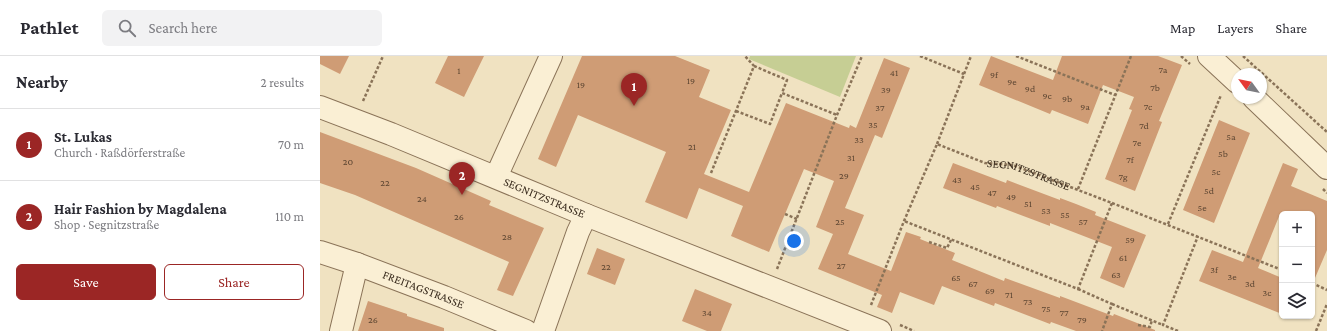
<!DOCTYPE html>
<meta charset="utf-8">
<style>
body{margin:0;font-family:"Crimson Pro",serif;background:#f2f2f3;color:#2b2b33}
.controls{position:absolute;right:12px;bottom:12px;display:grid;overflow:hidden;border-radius:6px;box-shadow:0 1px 3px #0004}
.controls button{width:36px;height:36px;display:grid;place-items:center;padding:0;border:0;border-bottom:1px solid #e1e1e2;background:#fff;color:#2b2b33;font:20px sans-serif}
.compass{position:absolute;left:911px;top:12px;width:36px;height:36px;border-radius:50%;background:#fff;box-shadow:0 1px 3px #0004;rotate:303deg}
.you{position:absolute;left:474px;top:185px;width:14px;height:14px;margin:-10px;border:3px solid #fff;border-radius:50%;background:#1a73e8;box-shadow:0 0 0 6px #1a73e833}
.badge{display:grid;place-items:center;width:26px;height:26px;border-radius:50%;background:#9b2625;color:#fff;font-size:13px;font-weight:700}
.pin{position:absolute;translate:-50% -33px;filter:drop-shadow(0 1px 2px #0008)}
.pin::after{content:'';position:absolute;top:21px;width:14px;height:12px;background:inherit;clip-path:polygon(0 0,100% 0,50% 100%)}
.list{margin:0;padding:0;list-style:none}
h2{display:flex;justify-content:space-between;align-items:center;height:52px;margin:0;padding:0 16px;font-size:17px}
h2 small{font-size:13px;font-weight:400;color:#7c7c81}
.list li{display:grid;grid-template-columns:26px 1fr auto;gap:12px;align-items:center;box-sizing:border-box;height:72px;padding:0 16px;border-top:1px solid #e1e1e2}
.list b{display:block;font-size:15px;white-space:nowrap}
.list p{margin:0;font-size:13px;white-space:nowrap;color:#7c7c81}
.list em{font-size:13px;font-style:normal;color:#7c7c81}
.actions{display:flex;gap:8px;padding:12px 16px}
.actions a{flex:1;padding:9px 0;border:1px solid #9b2625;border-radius:6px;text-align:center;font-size:14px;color:#9b2625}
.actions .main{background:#9b2625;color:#fff}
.icon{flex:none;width:22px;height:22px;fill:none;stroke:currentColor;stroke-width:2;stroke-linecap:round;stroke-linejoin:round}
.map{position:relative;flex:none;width:1007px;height:275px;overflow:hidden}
header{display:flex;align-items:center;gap:24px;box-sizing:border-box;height:56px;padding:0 20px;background:#fff;border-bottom:1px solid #e1e1e2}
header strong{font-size:19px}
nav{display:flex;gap:22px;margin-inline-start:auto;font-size:14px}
.search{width:280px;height:36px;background:#f2f2f3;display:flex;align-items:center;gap:10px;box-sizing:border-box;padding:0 14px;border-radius:6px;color:#7c7c81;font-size:15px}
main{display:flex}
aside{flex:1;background:#fff}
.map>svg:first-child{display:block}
.green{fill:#c6ce94}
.building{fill:#cf9c75}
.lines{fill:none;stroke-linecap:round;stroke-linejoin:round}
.minor-casing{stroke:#8a7358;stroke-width:24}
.path{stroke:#8a7358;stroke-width:2.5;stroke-dasharray:3 2;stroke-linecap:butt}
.minor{stroke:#faefd4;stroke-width:22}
.labels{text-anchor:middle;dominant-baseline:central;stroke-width:4;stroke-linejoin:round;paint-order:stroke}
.number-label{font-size:10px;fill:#5e4733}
.street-label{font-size:12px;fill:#392b1d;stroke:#f7ecd0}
</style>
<header>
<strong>Pathlet</strong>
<div class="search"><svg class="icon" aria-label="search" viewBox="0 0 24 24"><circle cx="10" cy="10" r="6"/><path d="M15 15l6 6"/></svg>Search here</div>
<nav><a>Map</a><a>Layers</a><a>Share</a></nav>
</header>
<main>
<aside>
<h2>Nearby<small>2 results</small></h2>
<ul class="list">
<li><span class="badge">1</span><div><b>St. Lukas</b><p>Church · Raßdörferstraße</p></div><em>70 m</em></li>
<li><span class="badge">2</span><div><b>Hair Fashion by Magdalena</b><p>Shop · Segnitzstraße</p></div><em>110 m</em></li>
</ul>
<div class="actions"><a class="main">Save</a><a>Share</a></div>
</aside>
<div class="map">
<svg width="1007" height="275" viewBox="0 0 1007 275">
<rect width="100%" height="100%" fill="#f0e2c1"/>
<path class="green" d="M430,0H536L520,41L429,3Z"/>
<path class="building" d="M0,0H29L20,18L0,8Z
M128,0H164L144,41L115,27Z
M262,0H355L390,14L379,41L411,54L384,118L429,136L466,47L529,72L530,69L536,72L564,2L590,12L562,82L555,79L525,152L544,159L528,198L571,215L586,176L601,181L600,183L635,197L632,204L684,225L685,222L740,242V240L793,260L794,258L835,274V275H756L731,266L730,268L675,247L674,250L622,230L614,249L580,236L572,257L557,251L562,239L498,213L513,178L496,171L514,125L484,113L449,196L411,180L423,150L379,132L367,163L325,146L346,96L258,59L236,111L218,103Z
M671,0L733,24L742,0H838L862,9L839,65L842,66L815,135L785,123L812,54L809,53L814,41L783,29L768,68L732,54L730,58L659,29Z
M899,64L930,77L894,167L863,154Z
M0,76L96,112L171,145L169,149L224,172L193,240L177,234L189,206L35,139L0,127Z
M633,107L686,127L687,124L740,144V142L756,148L776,156L775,159L826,179L804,232L780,222L792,191L730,167V170L677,150L676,152L623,132Z
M963,107L978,113L971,130L1007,145V194L992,229V158H960L938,212L962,222V258L879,225L892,194L923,206Z
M277,192L305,203L295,229L267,218Z
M375,233L412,248L401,275H387L362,265Z
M48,245L87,258V260L124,272V275H38Z"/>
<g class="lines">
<defs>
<g id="minor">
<path d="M889,0L917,26"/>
<path d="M934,42L1007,112"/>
<path id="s2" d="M0,51L71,78L266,159L560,275"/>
<path d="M176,121L231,0"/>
<path id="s3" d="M0,196L37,208L124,241L206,275"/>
<path d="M21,275L37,208"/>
<path d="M223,275L258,176L266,159"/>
</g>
</defs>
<use href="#minor" class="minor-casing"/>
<g class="path">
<path d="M600,0L644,18"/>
<path d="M696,0L795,39"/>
<path d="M861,0L870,8"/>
<path d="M923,0L1007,76"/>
<path d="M434,10L467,24L462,37L517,59"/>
<path d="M43,45L63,0"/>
<path d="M416,55L450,68L462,37"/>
<path d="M617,88L651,0"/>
<path d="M391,117L434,10L425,0"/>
<path d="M758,133L811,0"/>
<path d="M1003,133L1007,137"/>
<path d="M792,147L962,214"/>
<path d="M465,158L477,163"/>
<path d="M848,168L901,39"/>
<path d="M609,186L627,192L631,184"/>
<path d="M457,213L517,59L542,0"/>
<path d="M992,227L1007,234"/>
<path d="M758,233L792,248L782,275"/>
<path d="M792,248L843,269"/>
<path id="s1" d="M551,249L584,165L617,88L665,107L693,109L792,147L758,233L584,165"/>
<path d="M580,269L594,275"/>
<path d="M818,269L830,271L832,264"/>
<path d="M858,275L843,269L878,180"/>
<path d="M996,275L1007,248"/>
</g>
<use href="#minor" class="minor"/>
</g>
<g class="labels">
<g class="number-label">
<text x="843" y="13">7a</text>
<text x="139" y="14">1</text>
<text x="574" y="16">41</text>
<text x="674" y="18">9f</text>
<text x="371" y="24">19</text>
<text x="692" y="25">9e</text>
<text x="261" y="28">19</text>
<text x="835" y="31">7b</text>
<text x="710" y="32">9d</text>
<text x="566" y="33">39</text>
<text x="727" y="39">9c</text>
<text x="747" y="42">9b</text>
<text x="765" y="50">9a</text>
<text x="828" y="50">7c</text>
<text x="560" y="51">37</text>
<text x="553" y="68">35</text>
<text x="824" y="69">7d</text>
<text x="911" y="80">5a</text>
<text x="539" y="83">33</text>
<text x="817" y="86">7e</text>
<text x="372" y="90">21</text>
<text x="903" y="97">5b</text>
<text x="531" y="101">31</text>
<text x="810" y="103">7f</text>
<text x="28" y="105">20</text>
<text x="896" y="115">5c</text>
<text x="524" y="119">29</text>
<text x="803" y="120">7g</text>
<text x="637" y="123">43</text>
<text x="65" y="126">22</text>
<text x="655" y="130">45</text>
<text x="889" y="134">5d</text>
<text x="672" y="136">47</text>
<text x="691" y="140">49</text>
<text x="102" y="142">24</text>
<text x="708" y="147">51</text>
<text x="882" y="151">5e</text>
<text x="726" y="154">53</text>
<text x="745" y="158">55</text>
<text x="139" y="160">26</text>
<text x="520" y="165">25</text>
<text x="763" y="165">57</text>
<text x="187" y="180">28</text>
<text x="810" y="183">59</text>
<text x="803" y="201">61</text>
<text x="521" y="209">27</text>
<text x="286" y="210">22</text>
<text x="894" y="213">3f</text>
<text x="796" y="218">63</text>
<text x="912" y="220">3e</text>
<text x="636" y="221">65</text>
<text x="653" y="227">67</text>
<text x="930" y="227">3d</text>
<text x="670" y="234">69</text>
<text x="947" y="236">3c</text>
<text x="689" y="238">71</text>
<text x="708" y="245">73</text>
<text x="726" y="252">75</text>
<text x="387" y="256">34</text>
<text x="744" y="256">77</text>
<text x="53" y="263">26</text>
<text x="762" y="263">79</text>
</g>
<g class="street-label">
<text stroke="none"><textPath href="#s1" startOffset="271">SEGNITZSTRASSE</textPath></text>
<text stroke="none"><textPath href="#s2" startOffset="242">SEGNITZSTRASSE</textPath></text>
<text stroke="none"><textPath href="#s3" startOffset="110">FREITAGSTRASSE</textPath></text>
</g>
</g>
</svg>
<div class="controls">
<button>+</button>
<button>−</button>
<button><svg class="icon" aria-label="layers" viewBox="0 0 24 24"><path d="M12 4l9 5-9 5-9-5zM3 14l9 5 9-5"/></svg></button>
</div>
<svg class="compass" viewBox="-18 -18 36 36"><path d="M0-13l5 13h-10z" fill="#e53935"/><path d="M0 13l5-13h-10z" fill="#7c7c81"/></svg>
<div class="you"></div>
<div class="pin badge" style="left:314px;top:50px">1</div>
<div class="pin badge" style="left:142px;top:139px">2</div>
</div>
</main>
